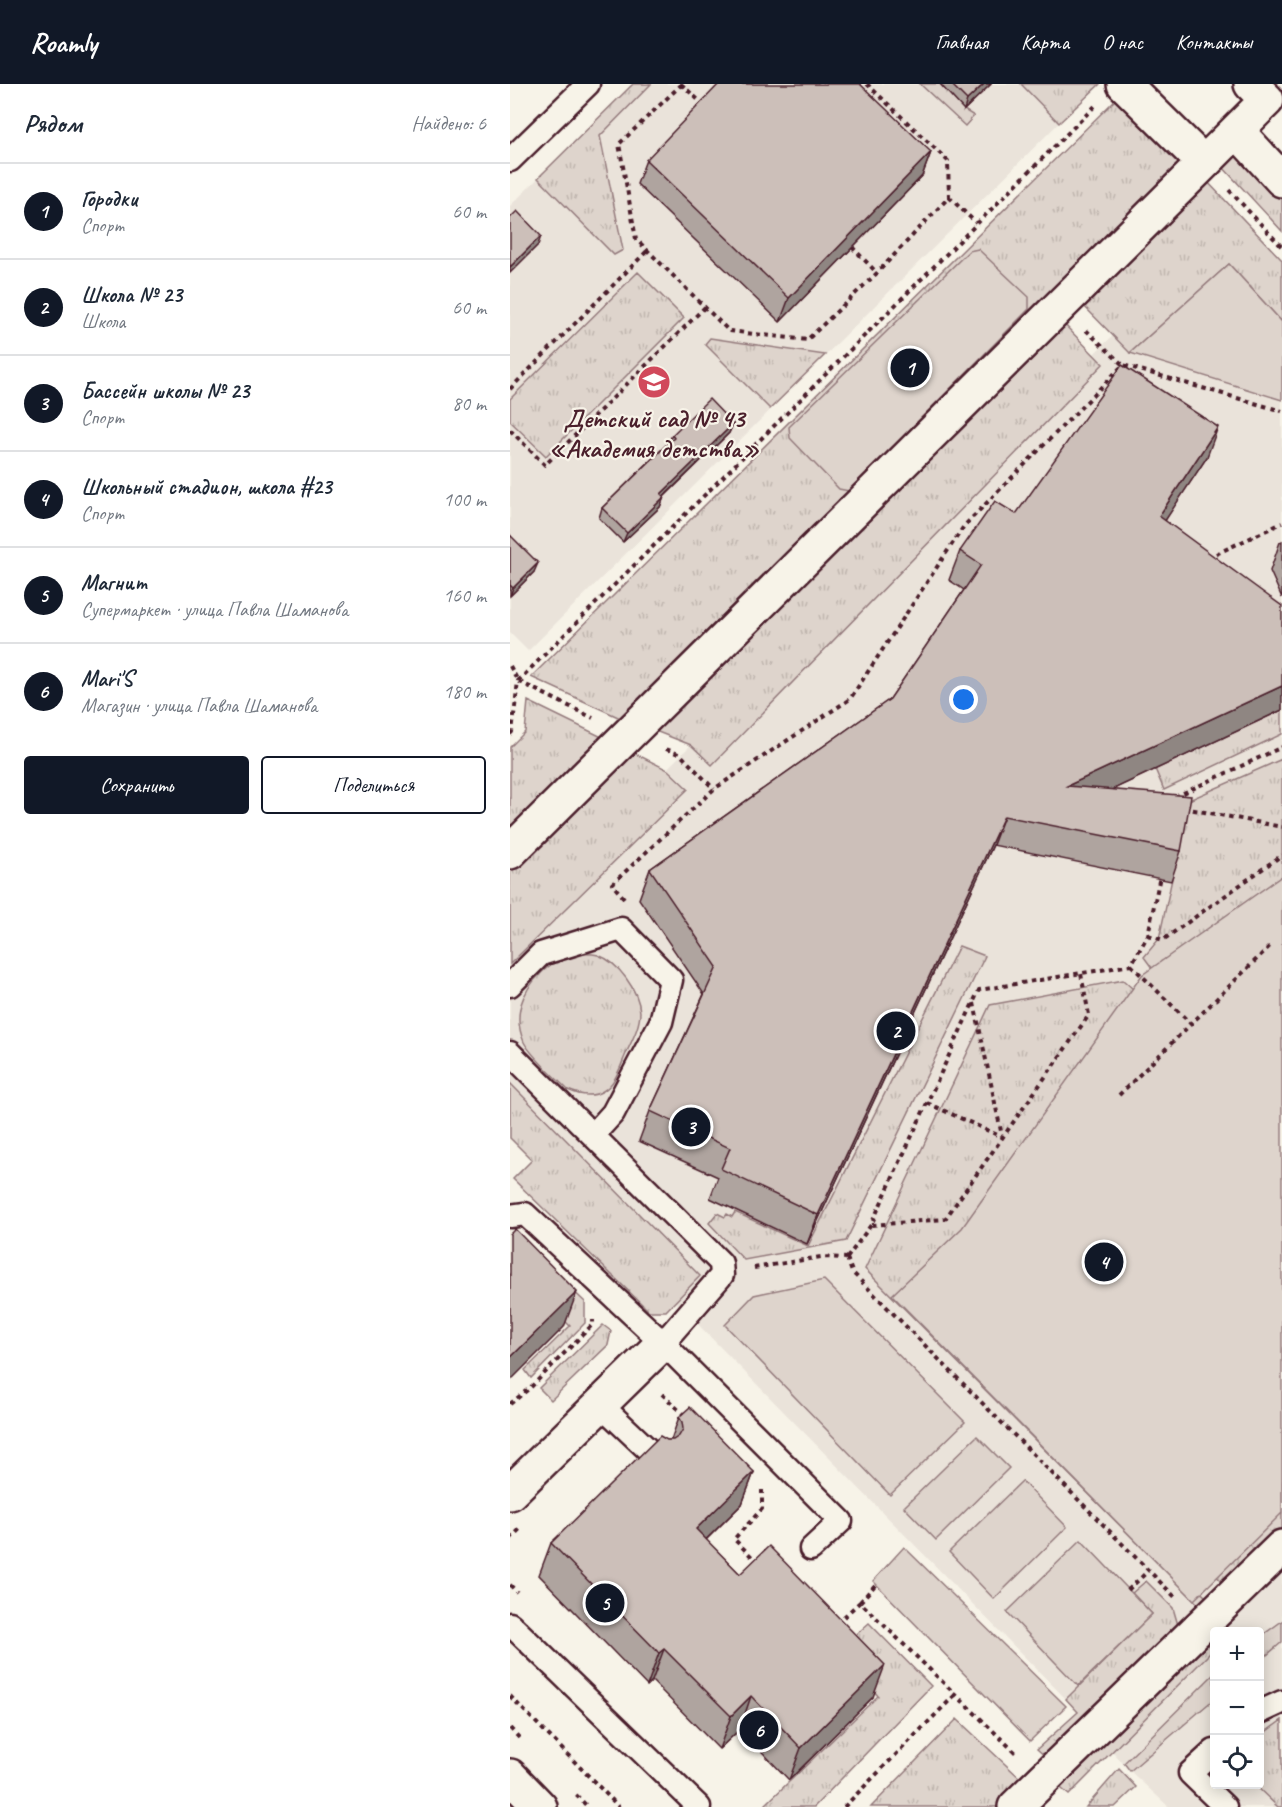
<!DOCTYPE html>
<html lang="ru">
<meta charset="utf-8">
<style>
body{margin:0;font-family:Caveat,sans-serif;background:#f6f6f7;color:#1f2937}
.controls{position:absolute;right:18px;bottom:18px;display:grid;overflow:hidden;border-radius:6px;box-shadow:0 3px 15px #0003}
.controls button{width:54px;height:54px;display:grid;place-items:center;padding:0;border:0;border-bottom:2px solid #e0e1e3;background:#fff;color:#1f2937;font:30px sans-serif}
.you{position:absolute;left:454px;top:616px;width:21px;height:21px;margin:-15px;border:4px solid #fff;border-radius:50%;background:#1a73e8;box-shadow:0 0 0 9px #1a73e833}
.badge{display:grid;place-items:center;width:39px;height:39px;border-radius:50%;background:#111827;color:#fff;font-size:20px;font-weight:700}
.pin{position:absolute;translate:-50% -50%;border:3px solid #fff;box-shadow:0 2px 6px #0006}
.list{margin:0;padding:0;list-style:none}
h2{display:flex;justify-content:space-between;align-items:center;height:78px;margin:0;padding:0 24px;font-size:26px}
h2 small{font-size:20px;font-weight:400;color:#747a83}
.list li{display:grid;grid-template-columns:39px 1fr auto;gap:18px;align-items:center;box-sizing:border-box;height:96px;padding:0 24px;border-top:2px solid #e0e1e3}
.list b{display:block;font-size:22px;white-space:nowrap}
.list p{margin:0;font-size:20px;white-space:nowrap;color:#747a83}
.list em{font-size:20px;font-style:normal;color:#747a83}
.actions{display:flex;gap:12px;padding:18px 24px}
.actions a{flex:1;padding:14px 0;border:2px solid #111827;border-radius:6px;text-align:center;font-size:21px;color:#111827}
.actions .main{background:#111827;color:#fff}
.icon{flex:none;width:33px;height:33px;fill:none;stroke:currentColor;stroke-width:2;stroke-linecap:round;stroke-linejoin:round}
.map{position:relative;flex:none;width:772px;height:1723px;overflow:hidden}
header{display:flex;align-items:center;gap:36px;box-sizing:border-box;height:84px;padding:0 30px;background:#111827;color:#fff}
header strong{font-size:28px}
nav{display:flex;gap:33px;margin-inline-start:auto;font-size:21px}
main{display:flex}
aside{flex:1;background:#fff}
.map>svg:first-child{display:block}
.built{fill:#eae3da;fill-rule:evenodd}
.grass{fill:url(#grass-tufts);stroke:#947a7c;stroke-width:1.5}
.park{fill:#ded4cc;stroke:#947a7c;stroke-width:1.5}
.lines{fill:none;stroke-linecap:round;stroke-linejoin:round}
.service-casing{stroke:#4a1f2b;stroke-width:27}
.pedestrian-casing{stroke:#4a1f2b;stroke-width:38}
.minor-casing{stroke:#4a1f2b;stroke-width:38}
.path{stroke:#4a1f2b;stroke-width:4;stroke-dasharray:4.5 4.5;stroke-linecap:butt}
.service{stroke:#f7f3e8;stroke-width:22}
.pedestrian{stroke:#f7f3e8;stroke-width:33}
.minor{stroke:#f7f3e8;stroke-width:33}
.wall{fill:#afa49f;stroke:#4a1f2b;stroke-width:1.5}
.shaded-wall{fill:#8f8682;stroke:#4a1f2b;stroke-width:1.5}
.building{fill:#ccbfb9;stroke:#4a1f2b;stroke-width:1.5}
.labels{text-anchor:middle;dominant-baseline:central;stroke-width:4.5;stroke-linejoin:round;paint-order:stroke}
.poi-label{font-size:26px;font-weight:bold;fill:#4a1f2b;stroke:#f7f3e8}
</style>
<header>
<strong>Roamly</strong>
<nav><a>Главная</a><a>Карта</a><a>О нас</a><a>Контакты</a></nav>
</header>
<main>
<aside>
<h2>Рядом<small>Найдено: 6</small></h2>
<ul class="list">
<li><span class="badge">1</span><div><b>Городки</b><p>Спорт</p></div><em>60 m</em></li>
<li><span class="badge">2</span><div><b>Школа № 23</b><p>Школа</p></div><em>60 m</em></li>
<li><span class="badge">3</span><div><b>Бассейн школы № 23</b><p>Спорт</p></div><em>80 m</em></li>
<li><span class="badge">4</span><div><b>Школьный стадион, школа #23</b><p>Спорт</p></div><em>100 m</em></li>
<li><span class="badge">5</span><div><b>Магнит</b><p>Супермаркет · улица Павла Шаманова</p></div><em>160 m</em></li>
<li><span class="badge">6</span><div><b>Mari'S</b><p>Магазин · улица Павла Шаманова</p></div><em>180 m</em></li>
</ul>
<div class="actions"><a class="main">Сохранить</a><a>Поделиться</a></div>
</aside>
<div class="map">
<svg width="772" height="1723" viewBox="0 0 772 1723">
<defs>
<pattern id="grass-tufts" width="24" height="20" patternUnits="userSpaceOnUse" patternTransform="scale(1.5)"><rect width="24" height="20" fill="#ded4cc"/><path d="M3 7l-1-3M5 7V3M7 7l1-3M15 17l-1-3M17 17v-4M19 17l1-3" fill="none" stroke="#c0b6af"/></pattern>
</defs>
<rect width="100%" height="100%" fill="#f7f3e8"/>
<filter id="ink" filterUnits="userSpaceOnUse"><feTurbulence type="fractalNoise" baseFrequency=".0167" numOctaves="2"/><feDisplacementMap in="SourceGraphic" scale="12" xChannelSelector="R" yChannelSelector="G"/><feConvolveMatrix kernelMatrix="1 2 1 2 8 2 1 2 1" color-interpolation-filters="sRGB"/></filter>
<g filter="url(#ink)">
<path class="built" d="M123,0H554L571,17L18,567L0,549V122Z
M711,151L772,217V1723H659L620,1687L556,1615L165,1217L0,1054V840L181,661L592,262ZM704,1548H750V1700H704Z"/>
<path class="grass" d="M123,0H141L90,52L113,166L104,171L28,94Z
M410,0H430L454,26L464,32L455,42Z
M511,0H590L549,39Z
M607,14L678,80L119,638L21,593Z
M727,64L772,111V147L710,80Z
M694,94L772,176V238L719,180L620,269L571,219Z
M128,188L174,234L36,372L0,337V315Z
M551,237L593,280L202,681L181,661L140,645Z
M200,254L315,271L260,325L195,260Z
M18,617L100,657L0,756V663L15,648Z
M772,620V650L654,706L643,680Z
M118,666L158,686L178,705L0,880V782Z
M772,675V827L659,907L634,873L649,855L679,716Z
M449,862L475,872L336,1157L234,1176L199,1139L207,1129L215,1133L217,1130L222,1133L225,1128L298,1162Z
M64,870C72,870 81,869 88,871C108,878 129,907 130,928C130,943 121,958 115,972C110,984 105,1000 93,1007C82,1014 69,1011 58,1006C46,994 21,972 14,958C0,926 17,898 43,879C49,875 58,872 64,870Z
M613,896L642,922L653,1472L697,1514L690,1522L355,1185L480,921Z
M0,999L190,1192L156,1227H139L3,1095L22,1076L0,1054Z
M12,1158L75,1218V1239L21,1294L15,1286L60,1242L0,1182Z
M93,1241L101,1247L98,1261L41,1316L29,1304Z
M772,1398V1448L717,1503L694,1479Z
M636,1497L663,1524L670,1548L536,1673L527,1665L568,1628L556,1615L642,1530L622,1509Z
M772,1537V1558L750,1577V1553Z
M359,1539L421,1602L304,1723H253L368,1612L331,1564Z
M691,1552L703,1566L559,1711L545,1699Z
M704,1590V1615L620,1687L614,1679Z
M447,1635L513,1697L487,1723H361Z
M772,1636V1723H768L745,1701L750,1700V1652Z
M609,1685L626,1703L605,1723H576Z"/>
<path class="park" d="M468,165L519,213V225L339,407L329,405L280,354L279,343L459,167Z
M719,180L772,238V316L620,269Z
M772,792V1429L684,1516L382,1211L452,1144L632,891Z
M314,1196L455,1338L380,1411L215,1241L244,1211Z
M467,1352L499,1384L426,1456L394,1423Z
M512,1397L557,1443L484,1515L439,1468Z
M571,1456L642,1530L568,1602L497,1528Z
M394,1463L556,1622L520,1657L363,1497Z"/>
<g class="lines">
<defs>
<path id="service" d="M0,76L78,0
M0,901L31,870L111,845L161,896L151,938L103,1029L83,1051
M0,969L211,1179L212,1191L153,1259
M0,1132L15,1130L153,1259L331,1437L301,1465
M91,1321L148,1375
M0,1540L189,1723
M750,1628L772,1618
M704,1667L680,1689L715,1723"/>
<path id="pedestrian" d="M614,0L694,79L757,16L741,0
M727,47L772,96
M0,768L694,79
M505,1723L772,1463"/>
<path id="minor" d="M0,1409L153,1259
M0,1692L30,1723"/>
</defs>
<use href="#service" class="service-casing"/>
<use href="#pedestrian" class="pedestrian-casing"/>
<use href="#minor" class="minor-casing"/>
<path class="path" d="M171,0L194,21
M172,0L109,60L126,155L219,247L297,256L367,189L439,113L438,77L357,0
M719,106L772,163
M439,113L466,139
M342,163L367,189
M576,246L613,281
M0,305L137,167
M0,346L35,381L195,223
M706,470L772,439
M0,582L8,597L83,634
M0,650L2,648L8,597L585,22
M156,665L171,671L204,705
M666,714L667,712L772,663
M674,724L772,743
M114,814L102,800L204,705L340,615L454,442L613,281L772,327
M638,851L653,856L772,771
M621,881L681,940
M464,919L492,1052
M609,1011L761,861
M417,1019L492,1053
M362,1141L435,1135L579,931L571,890
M337,1174L361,1141L469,906L621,881L638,851L650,792
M337,1174L342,1188L667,1515
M244,1184L311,1173L337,1174
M152,1310L175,1332
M0,1320L21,1303L83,1240V1236
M0,1455L10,1445
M248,1479L224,1455L252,1425V1406
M0,1501L7,1508
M618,1506L638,1487
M350,1518L366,1500
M327,1539L350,1518L507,1670
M0,1612L109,1723
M0,1644L12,1657
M66,1711L78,1723
M334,1723L446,1610"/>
<use href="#service" class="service"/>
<use href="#pedestrian" class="pedestrian"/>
<use href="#minor" class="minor"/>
</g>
<path class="wall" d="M430,0H481L454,26Z
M421,68L412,92L270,238L127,100L136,76Z
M223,340L219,349L154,413L150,423L113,458L89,434L92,424L158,359L162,351Z
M697,373L655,436L772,626L601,706L671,767L661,797L483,761L297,1160L200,1114L208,1093L129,1057L140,1027L194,910L129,815L140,785L380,615L454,506L439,496L450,467L506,430Z
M0,451L24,488L0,512Z
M772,457V514L760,487L770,458Z
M169,1333L244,1388L232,1420L196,1456L230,1490L363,1613L279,1696L230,1645L209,1665L142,1597L137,1602L29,1491L41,1459L157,1356H161Z"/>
<path class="shaded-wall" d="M474,0H481L454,26L457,16Z
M421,68L412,92L270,238L279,214Z
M31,152L28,161L0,189V183Z
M223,340L219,349L147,419L151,410Z
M708,343L697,373L639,461L649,432Z
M154,413L150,423L113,458L117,449Z
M28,479L24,488L0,512L3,504Z
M772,602V626L546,732L557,702Z
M494,732L483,761L297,1160L308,1131Z
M67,1208L54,1243L0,1297V1274Z
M244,1388L232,1420L174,1477L186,1445Z
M154,1565L142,1597L137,1602L149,1569Z
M375,1581L363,1613L279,1696L291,1664Z
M241,1612L230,1645L209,1665L221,1632Z"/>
<path class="building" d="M209,0H350L421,68L279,214L136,76Z
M441,0H474L457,16Z
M7,127L31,152L0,183V134Z
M612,281L708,343L649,432L772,522V602L557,702L681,712L671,767L494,732L308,1131L211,1085L220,1064L140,1027L207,883L140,785L380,615L471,481L450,467L485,417L506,430Z
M199,315L223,340L151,410L154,413L117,449L92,424L164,354L162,351Z
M0,451L28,479L3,504L0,501Z
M5,1145L67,1208L0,1274V1150Z
M180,1323L244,1388L186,1445L230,1490L259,1462L375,1581L291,1664L241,1612L221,1632L154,1565L149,1569L41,1459L150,1352L157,1356H163L169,1352L173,1345L172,1338L169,1333Z"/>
</g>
<defs>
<symbol id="school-disc" viewBox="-11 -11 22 22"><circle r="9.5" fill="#d1495b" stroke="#f7f3e8"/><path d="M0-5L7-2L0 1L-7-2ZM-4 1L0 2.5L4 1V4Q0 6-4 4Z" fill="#fff"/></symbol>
</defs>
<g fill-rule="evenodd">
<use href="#school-disc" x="125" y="279" width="38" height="38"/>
</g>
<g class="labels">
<g class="poi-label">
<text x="144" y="334">Детский сад № 43<tspan x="144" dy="30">«Академия детства»</tspan></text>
</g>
</g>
</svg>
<div class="controls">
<button>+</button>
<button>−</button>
<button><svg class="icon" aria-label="locate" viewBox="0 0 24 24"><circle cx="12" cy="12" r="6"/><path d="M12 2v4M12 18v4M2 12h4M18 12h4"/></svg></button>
</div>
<div class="you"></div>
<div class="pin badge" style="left:400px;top:284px">1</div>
<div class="pin badge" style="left:386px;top:947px">2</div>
<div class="pin badge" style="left:181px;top:1043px">3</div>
<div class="pin badge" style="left:594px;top:1178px">4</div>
<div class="pin badge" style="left:95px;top:1519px">5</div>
<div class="pin badge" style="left:249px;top:1646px">6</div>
</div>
</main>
